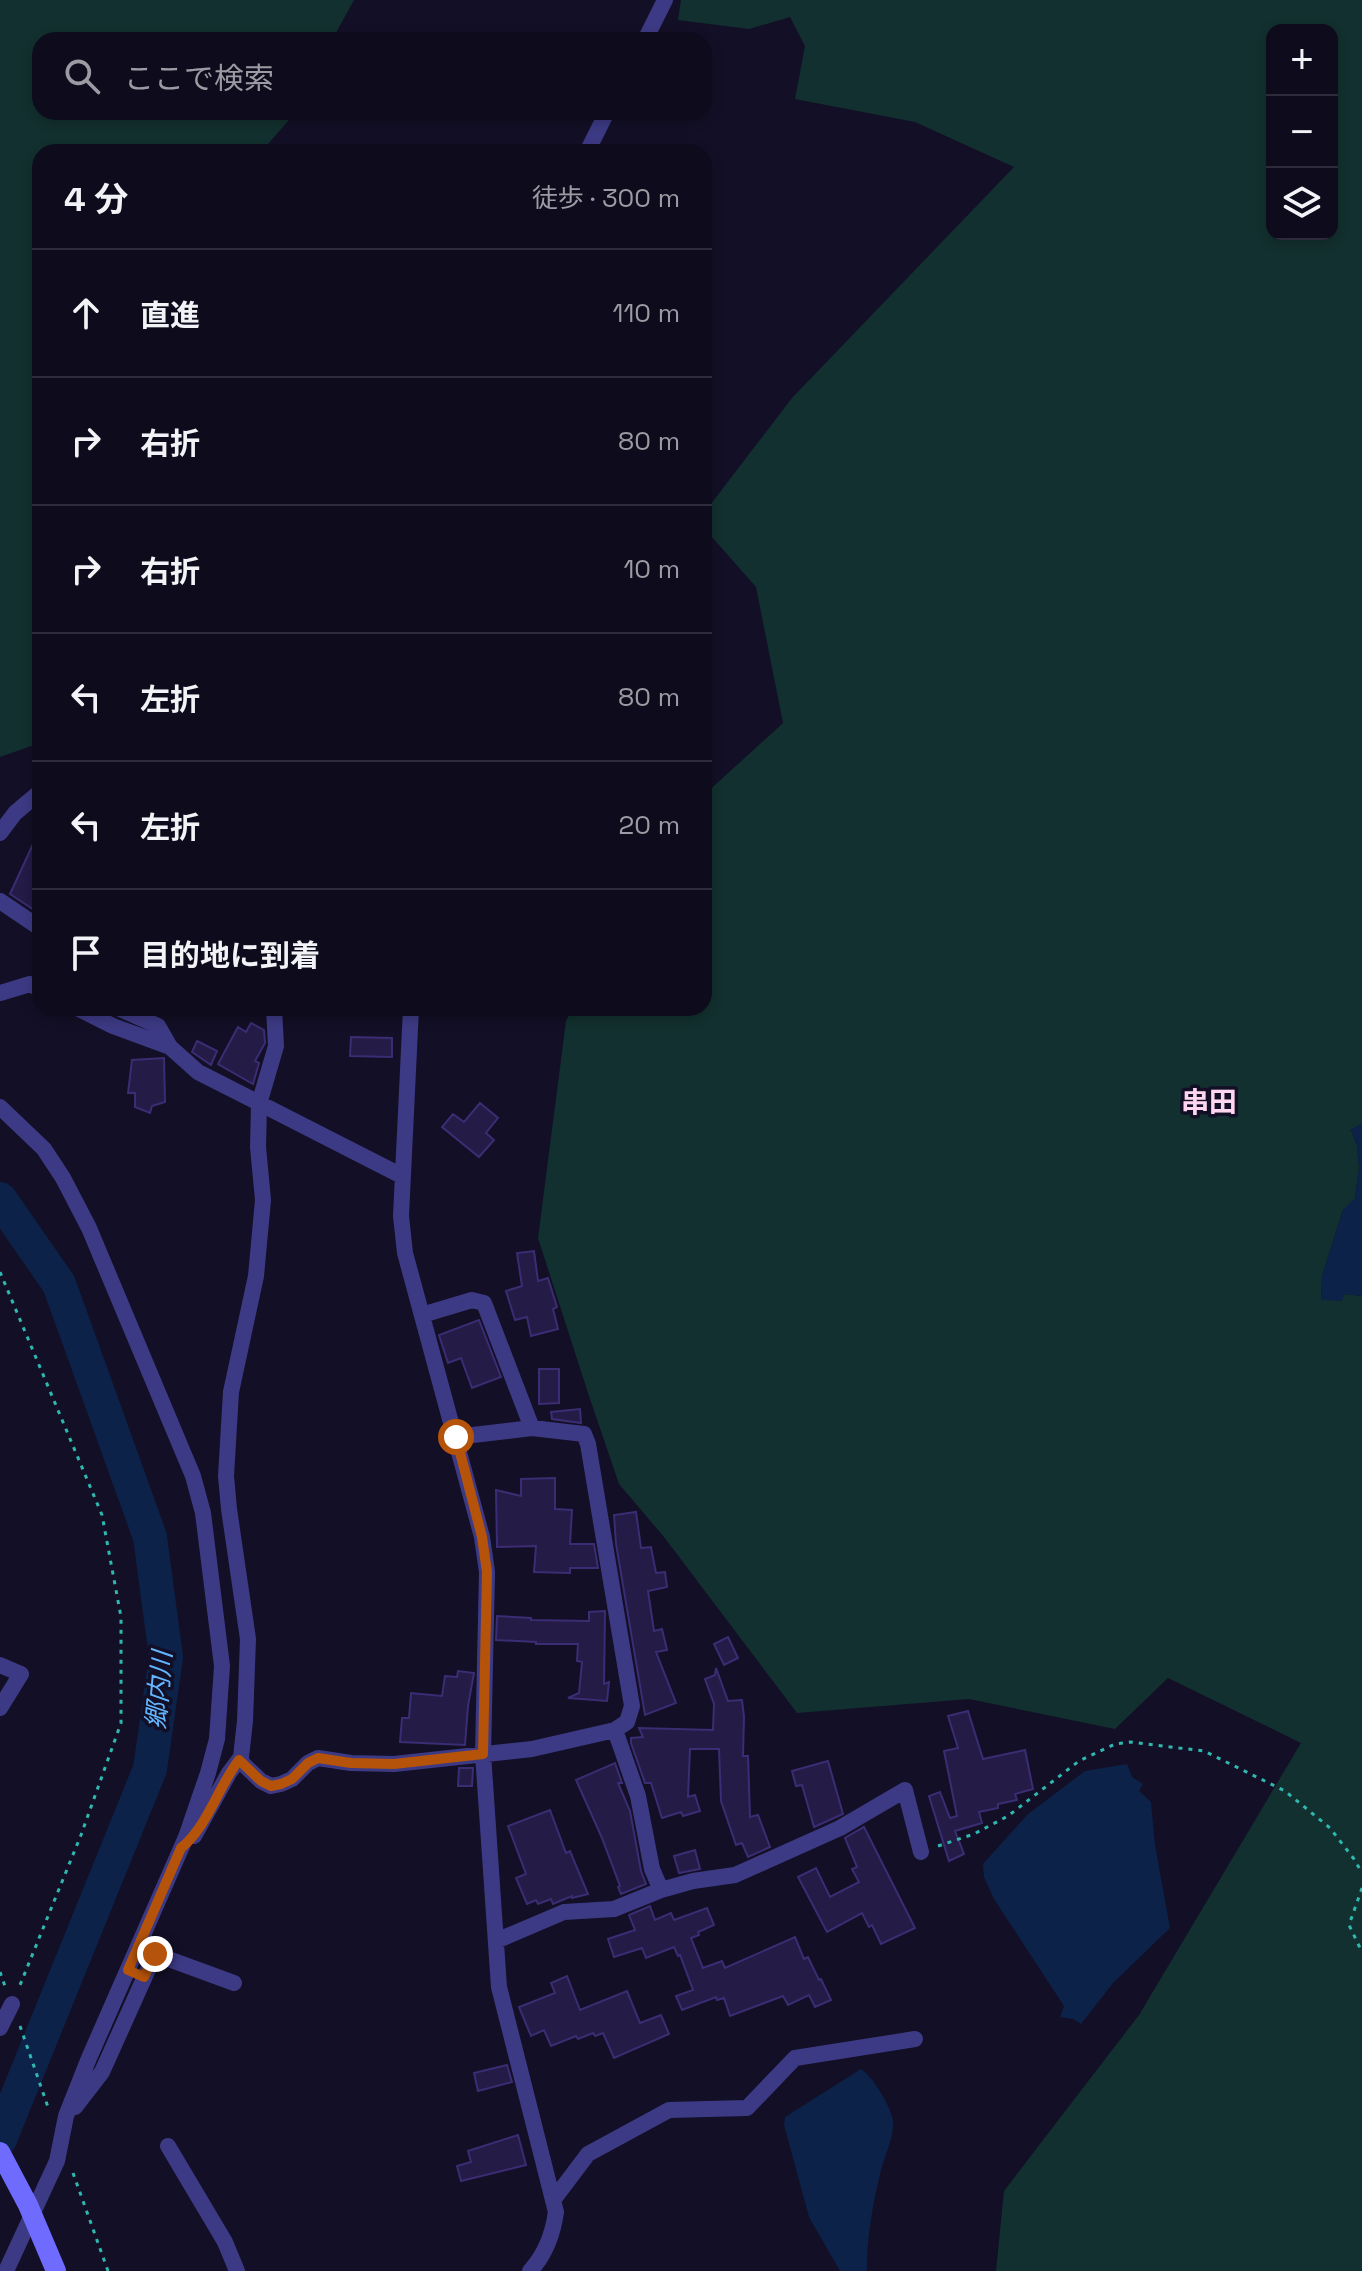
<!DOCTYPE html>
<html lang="ja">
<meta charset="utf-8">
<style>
body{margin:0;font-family:"Space Grotesk","Noto Sans JP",sans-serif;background:#171425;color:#f1f3f6}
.controls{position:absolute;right:24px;top:24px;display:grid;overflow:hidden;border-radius:16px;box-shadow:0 4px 12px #0003}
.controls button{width:72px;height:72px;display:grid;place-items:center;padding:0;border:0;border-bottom:2px solid #2e2b3b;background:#0e0b1c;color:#f1f3f6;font:40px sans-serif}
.stop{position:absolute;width:24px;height:24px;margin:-18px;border:6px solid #b45309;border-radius:50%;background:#fff}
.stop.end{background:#b45309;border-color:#fff;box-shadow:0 2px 8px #0008}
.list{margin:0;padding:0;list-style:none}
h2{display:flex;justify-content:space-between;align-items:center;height:104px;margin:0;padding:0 32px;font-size:34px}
h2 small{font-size:26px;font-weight:400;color:#9b9ba3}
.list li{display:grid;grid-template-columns:52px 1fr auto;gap:24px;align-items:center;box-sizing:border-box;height:128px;padding:0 32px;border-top:2px solid #2e2b3b}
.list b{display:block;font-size:30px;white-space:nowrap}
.list em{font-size:26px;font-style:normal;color:#9b9ba3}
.icon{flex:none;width:44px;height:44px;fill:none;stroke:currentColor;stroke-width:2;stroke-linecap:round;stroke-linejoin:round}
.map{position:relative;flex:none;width:1362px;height:2271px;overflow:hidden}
.search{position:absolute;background:#0e0b1c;box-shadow:0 4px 12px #0003;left:32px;top:32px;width:680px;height:88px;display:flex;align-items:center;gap:20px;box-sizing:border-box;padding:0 28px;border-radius:24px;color:#9b9ba3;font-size:30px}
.panel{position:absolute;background:#0e0b1c;box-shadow:0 4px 12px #0003;left:32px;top:144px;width:680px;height:872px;border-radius:24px}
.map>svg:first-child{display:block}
.green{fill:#12302f;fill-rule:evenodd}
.water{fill:#0c2248}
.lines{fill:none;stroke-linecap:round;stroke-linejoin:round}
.river{stroke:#0c2248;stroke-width:34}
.building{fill:#241b47;stroke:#3b2d73;stroke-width:2}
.path{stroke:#2fb8b0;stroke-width:3;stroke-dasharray:4 6;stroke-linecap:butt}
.minor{stroke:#3d3a85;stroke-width:16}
.secondary{stroke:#6f6bff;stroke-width:20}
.route{stroke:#b45309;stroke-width:10}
.labels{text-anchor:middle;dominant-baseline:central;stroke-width:7;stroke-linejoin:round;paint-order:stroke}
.water-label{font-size:26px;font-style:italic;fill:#62b6ff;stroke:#130f26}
.quarter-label{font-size:28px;font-weight:bold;fill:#ffd6f0;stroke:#130f26}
</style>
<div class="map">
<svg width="1362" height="2271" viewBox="0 0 1362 2271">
<rect width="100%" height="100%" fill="#130f26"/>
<path class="green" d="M0,0H354L332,40H40V112H293L289,120L261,152H40V743L0,757Z
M681,0H1362V1124L1351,1130L1357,1145L1359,1168L1355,1199L1343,1210L1322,1276L1321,1299L1342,1301L1343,1294L1362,1296V2271H996L1004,2191L1139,2015L1301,1743L1168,1678L1115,1729L969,1699L797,1713L664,1537L619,1484L589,1396L538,1238L566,1021L573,1008H704V795L783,723L756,587L704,528V513L792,398L1014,167L915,122L795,99L805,46L790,17L749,29L678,20ZM1272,30H1332V234H1272Z"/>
<path class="water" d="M1362,1124V1296L1344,1294L1342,1301L1321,1300L1322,1276L1343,1210L1355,1198L1359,1168L1357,1145L1351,1129Z
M1127,1764L1132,1777L1143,1784L1139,1791L1151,1802L1155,1845L1170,1928L1113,1983L1081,2024L1073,2019L1060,2017L1064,2006L994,1899L984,1877L983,1864L1028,1814L1085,1771Z
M861,2069C873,2077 891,2106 893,2121C894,2137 885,2155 881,2170C873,2203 867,2235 867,2269L866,2271H840L809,2217L784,2125L785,2117Z"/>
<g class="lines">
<path class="river" d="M0,1199L59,1284L150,1537L166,1657L150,1769L0,2139"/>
</g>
<path class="building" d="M40,829V914L10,894Z
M251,1023L264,1030L265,1043L255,1061L259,1063L253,1084L218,1064L238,1027L246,1032Z
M351,1037L392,1038V1057L350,1056Z
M197,1041L217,1051L211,1065L192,1052Z
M164,1058L165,1102L152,1106L150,1113L135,1107V1093H128L132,1060Z
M480,1103L498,1118L486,1133L494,1140L479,1157L442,1127L453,1114L464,1122Z
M534,1251L538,1281L548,1278L557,1307L553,1309L558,1329L531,1336L527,1317L515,1320L506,1291L522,1286L517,1253Z
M479,1320L501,1377L472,1388L461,1358L448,1363L439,1335Z
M539,1369H559V1403L539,1404Z
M580,1409L581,1423L552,1419L551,1412Z
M555,1478V1509L572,1510L570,1544H594L598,1568H570V1573L534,1572L536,1546L497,1547L496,1490L521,1496V1479Z
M636,1512L641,1548L651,1547L656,1573L665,1572L667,1587L648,1591L654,1631L662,1629L667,1650L656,1652L676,1703L645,1715L616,1544L614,1515Z
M605,1611L604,1684L609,1682L607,1701L568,1698L579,1693L582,1662L577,1661L578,1644H536V1642L496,1640L497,1616L531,1618V1620L589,1621V1612Z
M728,1637L738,1658L724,1665L714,1644Z
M716,1668L728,1701L742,1700L744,1717L743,1756H748L750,1817L758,1815L770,1847L748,1857L742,1843L736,1845L721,1801L719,1749H690L688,1797L695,1795L700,1811L683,1816L681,1812L662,1818L651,1783H645L631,1743V1738L643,1737L639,1728L713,1730L714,1704L705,1679L715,1675Z
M458,1671L474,1673L468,1706L465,1745L400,1742L402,1718H409L411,1693L442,1696L445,1676L457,1677Z
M968,1711L983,1759L1025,1750L1033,1789L1015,1794L1017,1800L998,1804V1808L979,1812L982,1823L955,1831L964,1854L949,1861L929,1796L940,1792L950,1818L957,1816L944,1751L958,1748L948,1716Z
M828,1761L843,1814L814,1827L802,1785L796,1786L792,1771Z
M615,1763L622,1783H618L630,1811L641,1871L646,1884L621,1894L618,1887L620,1886L602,1838L576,1780Z
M459,1768H473L472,1786H458Z
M550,1810L566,1853L570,1851L588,1894L572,1898V1896L553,1904L551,1899L538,1904L536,1900L527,1904L516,1878L526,1874L508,1826Z
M864,1827L915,1928L881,1944L872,1925L869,1927L862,1913L827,1932L798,1877L816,1868L830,1897L859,1882L852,1869L857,1867L845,1838Z
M695,1850L700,1869L679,1873L674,1856Z
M650,1906L655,1920L671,1913L674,1920L707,1908L714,1925L698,1932L699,1935L691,1938L703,1968L722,1961L725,1968L795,1937L804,1959L808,1957L819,1980L821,1979L831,2000L815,2007L809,1995L788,2005L783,1996L730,2016L724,1998L717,2000L716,1997L682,2010L676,1996L693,1990L680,1955L678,1956L674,1947L646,1958L642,1948L614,1957L608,1939L635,1930L629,1915Z
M567,1976L580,2010L627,1991L640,2023L661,2015L669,2034L614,2058L603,2033L595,2036L593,2033L578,2039L576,2036L551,2046L544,2030L531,2036L519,2007L555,1993L551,1983Z
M507,2065L512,2082L478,2091L474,2073Z
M518,2135L526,2165L461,2181L457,2166L471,2162L468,2151Z"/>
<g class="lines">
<path class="path" d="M0,1272L102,1515L121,1617V1723L81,1835L18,1990
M938,1846L974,1834L1008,1816L1079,1761L1115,1744L1130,1742L1204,1751L1285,1791L1330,1828L1354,1859L1362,1873
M1362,1888L1349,1925L1362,1952
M0,1972L6,1989
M20,2026L49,2110
M73,2173L108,2271"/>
<path class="minor" d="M645,40L665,0
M587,152L607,112
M0,833L15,813L40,792
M0,901L40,928
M0,993L30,984L40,989
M77,1008L113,1026L170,1047L198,1072L402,1176
M118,1008L158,1026L170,1047
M411,1008L401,1216L405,1253L482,1537L487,1572L483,1754L499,1987L556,2212C553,2233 545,2255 530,2271
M0,1107L44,1149L63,1178L89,1228L193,1476L203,1513L222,1666L217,1739L208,1773L186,1837L89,2058L66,2116L57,2161L6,2271
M456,1437L532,1428
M0,1665L21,1674L0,1708
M615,1730L638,1796L652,1869L661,1890L693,1881L735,1875L840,1828L905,1790L921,1852
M239,1760L261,1781L271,1786L281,1784L292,1779L308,1763L318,1758L351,1763L394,1764L532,1749L615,1730L627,1722L632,1706L588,1444L584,1434L532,1428L484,1303L472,1300L422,1315
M194,1836L229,1773L241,1757L245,1721L248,1639L229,1509L226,1476L231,1392L256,1276L263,1200L258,1147L259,1104L276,1046L274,1008
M496,1941L564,1912L614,1909L661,1890
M0,2028L12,2004
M75,2107L102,2072L155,1954L234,1983
M168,2146L225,2242L237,2271
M554,2199L588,2154L669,2110L747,2108L795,2058L915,2039"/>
<path class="secondary" d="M0,2152L28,2205L56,2271"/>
</g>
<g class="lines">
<path class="route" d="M155,1954L144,1977L128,1970L181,1848C208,1826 218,1787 239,1760L261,1781L271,1786L281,1784L292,1779L308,1763L318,1758L351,1763L394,1764L483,1754L487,1572L482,1537L456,1437"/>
</g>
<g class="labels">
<g class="water-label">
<text transform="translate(159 1690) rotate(-85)">郷内川</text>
</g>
<g class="quarter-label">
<text x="1209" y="1102">串田</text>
</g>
</g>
</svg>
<div class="controls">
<button>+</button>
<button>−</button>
<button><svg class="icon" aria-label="layers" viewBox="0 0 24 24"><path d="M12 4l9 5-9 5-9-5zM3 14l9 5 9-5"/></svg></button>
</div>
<div class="stop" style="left:456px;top:1437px"></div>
<div class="stop end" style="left:155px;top:1954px"></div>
<div class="search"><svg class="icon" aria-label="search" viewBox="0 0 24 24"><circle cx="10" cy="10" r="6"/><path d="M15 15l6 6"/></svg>ここで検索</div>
<section class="panel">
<h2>4 分<small>徒歩 · 300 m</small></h2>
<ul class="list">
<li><svg class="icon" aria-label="ahead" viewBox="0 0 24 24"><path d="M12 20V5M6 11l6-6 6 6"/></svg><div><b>直進</b></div><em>110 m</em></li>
<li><svg class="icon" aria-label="right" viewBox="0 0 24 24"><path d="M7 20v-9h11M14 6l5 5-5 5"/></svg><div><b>右折</b></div><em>80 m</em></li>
<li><svg class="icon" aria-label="right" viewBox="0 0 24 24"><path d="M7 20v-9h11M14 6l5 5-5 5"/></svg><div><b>右折</b></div><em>10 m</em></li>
<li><svg class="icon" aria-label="left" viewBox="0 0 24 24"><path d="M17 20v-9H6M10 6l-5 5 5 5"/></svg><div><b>左折</b></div><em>80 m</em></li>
<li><svg class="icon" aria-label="left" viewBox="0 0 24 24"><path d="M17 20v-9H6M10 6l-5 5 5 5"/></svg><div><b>左折</b></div><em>20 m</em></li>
<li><svg class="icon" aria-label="arrive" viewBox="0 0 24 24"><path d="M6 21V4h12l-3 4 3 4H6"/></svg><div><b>目的地に到着</b></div></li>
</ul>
</section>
</div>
